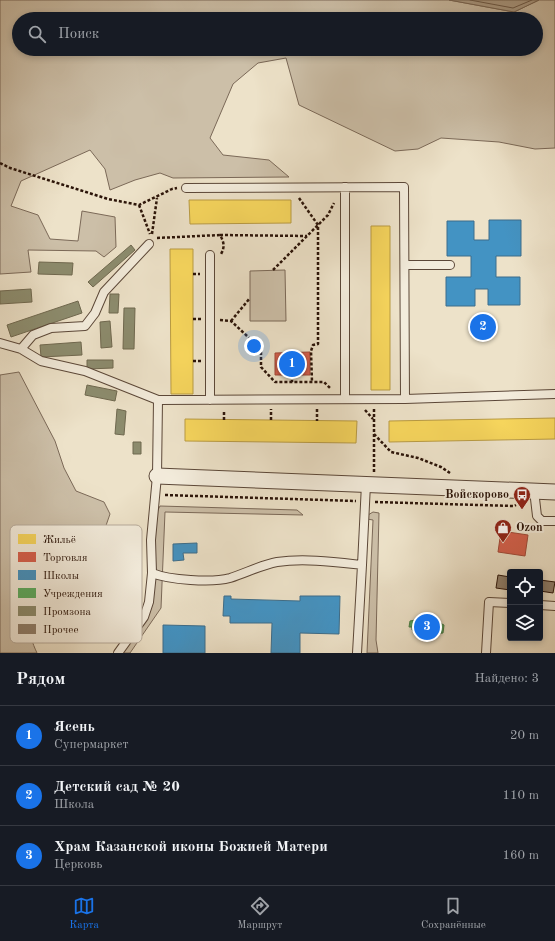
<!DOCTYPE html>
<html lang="ru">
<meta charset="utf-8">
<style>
body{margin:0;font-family:"Old Standard TT",serif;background:#242831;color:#f1f3f6}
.controls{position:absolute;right:12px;bottom:12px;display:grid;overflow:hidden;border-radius:4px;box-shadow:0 2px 6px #0003}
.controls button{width:36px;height:36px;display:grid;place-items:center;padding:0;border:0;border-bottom:1px solid #363941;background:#171b24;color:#f1f3f6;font:20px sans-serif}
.you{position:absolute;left:254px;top:346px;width:14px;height:14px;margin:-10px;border:3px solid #fff;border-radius:50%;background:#1a73e8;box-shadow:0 0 0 6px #1a73e833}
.badge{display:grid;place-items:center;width:26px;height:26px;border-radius:50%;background:#1a73e8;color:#fff;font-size:13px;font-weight:700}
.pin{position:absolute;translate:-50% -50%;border:2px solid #fff;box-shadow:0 1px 4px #0006}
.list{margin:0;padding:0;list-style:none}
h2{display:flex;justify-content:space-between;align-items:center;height:52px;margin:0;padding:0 16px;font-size:17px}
h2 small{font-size:13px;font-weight:400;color:#9ea1a6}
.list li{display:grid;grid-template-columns:26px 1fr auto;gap:12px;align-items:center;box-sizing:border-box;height:60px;padding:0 16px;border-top:1px solid #363941}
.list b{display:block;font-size:15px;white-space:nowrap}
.list p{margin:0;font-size:13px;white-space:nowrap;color:#9ea1a6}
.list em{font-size:13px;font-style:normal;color:#9ea1a6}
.icon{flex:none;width:22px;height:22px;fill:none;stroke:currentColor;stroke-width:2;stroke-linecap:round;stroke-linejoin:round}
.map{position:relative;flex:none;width:555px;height:653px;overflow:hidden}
.search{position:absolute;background:#171b24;box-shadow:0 2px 6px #0003;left:12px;right:12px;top:12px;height:44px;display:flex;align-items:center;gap:10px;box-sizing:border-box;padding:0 14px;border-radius:22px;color:#9ea1a6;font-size:15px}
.sheet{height:232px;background:#171b24}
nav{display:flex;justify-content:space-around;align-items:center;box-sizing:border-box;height:56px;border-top:1px solid #363941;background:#171b24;font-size:11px;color:#9ea1a6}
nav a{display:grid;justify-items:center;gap:2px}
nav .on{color:#1a73e8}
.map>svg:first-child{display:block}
.green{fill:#ccbfa8;stroke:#7b6958;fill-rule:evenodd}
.water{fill:#ab9c87;stroke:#776554}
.homes{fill:#f6d55c;stroke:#b99b43}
.shops{fill:#d6604d;stroke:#a24938}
.schools{fill:#4393c3;stroke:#3c6d8b}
.public{fill:#5aae61;stroke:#4c8046}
.industry{fill:#8c8c6e;stroke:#6f684f}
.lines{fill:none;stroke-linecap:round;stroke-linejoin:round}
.shore{stroke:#6a5848;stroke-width:1}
.building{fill:#8f7f6c;stroke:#2a1308}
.lane-casing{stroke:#5b4738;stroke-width:10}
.street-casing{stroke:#5b4738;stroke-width:17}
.path{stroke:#2a1308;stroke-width:2.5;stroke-dasharray:3 2;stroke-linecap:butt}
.lane{stroke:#f3ecdc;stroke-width:8}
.street{stroke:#f3ecdc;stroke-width:15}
.labels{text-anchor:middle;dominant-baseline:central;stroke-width:4;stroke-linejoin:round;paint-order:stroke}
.poi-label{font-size:12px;font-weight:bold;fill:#2a1308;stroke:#f3ecdc;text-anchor:end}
.key{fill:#f3ecdc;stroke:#b7ab9c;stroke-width:1}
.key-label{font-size:11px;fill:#2a1308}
</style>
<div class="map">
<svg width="555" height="653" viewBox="0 0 555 653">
<rect width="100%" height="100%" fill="#ede2c9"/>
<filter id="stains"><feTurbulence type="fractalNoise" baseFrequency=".005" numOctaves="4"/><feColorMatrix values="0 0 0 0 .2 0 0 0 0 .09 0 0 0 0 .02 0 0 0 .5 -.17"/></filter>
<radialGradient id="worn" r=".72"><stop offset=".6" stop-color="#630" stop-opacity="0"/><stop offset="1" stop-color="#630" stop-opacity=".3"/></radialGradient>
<path class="green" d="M0,0H449L514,12L539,0H555V148L535,149L499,142L441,138L418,149L395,151L299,105L286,58L258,63L233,84L210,138L223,155L269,160L289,177L173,178L160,173L135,180L110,190L105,169L90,150L21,181L11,206L38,215L50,239L78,241L82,211L115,217L116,247L104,257L96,251L28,250L31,272L0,274ZM19,19H536V49H19Z
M285,270L286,321H250V271Z
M19,372L55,441L64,468L76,491L104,502L110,514L102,537L79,578L32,594C27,617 27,632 37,653H0V375Z
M160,506L297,510L303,515L165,512L161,608L130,653H123L147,617L156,514Z
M373,512L379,513L376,640L378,653H367L373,520L367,519L368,515Z"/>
<path class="water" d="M449,0H539L514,12Z"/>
<path class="homes" d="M189,200H291V223L190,224Z
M371,226H390V390H371Z
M170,249H193V394H171Z
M555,418V439L389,442V421Z
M185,419L357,421L356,443L185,441Z"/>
<path class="shops" d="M310,352V375H275V353Z
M501,531L528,535L525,556L498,552Z"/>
<path class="schools" d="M489,220H521V256H496V277H520V305H488V289H475V306H446V277H471V256H447V221H474V240H489Z
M197,543V553H183L184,560L173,561V544Z
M224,596H231V599L300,601V596H340L339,634L300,633V653H271L272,623H230V616H223Z
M163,625L205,626V653H163Z"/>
<path class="public" d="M421,619L436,621L444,625L443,633L433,634L416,633V631L412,630V627H409L410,621Z"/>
<path class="industry" d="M131,245L135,250L93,287L88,282Z
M39,262L73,263L72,275L38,274Z
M31,289L32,302L0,304V291Z
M110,294H119L118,313H109Z
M78,301L82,313L11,337L7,325Z
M124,308H135L134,349H123Z
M110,321L112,347L101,348L100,322Z
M81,342L82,355L41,357L40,345Z
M87,360H113V368L87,369Z
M87,385L117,391L115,401L85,395Z
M117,409L126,411L124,435L115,434Z
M133,442H141V454H133Z"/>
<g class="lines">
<path class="shore" d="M470,0L513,8L532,0"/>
</g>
<path class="building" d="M498,575L510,577V590L496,588Z
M540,580L555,582L553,593L540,591Z"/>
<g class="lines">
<defs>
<path id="lane" d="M345,187V399
M186,188L404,187L405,399
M210,255V400
M405,265H450
M0,343L21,349L41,361L85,371L158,400L405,399L555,394
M21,349L33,335L51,328L85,326L95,313L104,292L149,244
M534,490L537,516L542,521H555
M152,573C169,580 212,583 230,578C246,573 261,565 277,562C304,558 335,562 362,565L366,484
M540,605L555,606
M118,653L144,617L149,602L152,573L151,540L157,476L158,400
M357,653L362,565
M486,653L489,602L510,603"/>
<path id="street" d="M157,476L555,492"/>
</defs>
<use href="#lane" class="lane-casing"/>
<use href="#street" class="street-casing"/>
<path class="path" d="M0,163L10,168L108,199L139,205L172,189L177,188
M299,198L318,225V344L313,345L311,351L312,382
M139,205L150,234
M152,234L157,198
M220,235L307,236
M157,238L220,235C224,242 225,247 221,254
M273,270L328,215L334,203
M193,274H200
M193,319H201
M220,320L231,321L261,349V367L275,382H324L331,389
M231,321L250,298
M193,361H201
M292,375V382
M317,409V421
M374,409V472
M365,410L373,419
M224,420V410
M271,420V409
M374,434L391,452L418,458L441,467L450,473
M165,495L356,501
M375,502L514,506L516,505"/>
<use href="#lane" class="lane"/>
<use href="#street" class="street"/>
</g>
<defs>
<symbol id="bus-pin" viewBox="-11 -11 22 30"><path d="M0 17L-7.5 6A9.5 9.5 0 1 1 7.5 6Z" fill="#8f2418" stroke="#f3ecdc"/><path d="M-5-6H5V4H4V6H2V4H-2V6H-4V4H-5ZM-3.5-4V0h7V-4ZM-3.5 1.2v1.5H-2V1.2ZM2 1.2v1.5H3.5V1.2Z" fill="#fff"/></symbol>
<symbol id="shop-pin" viewBox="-11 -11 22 30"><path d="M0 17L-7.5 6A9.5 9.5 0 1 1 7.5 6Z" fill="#8f2418" stroke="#f3ecdc"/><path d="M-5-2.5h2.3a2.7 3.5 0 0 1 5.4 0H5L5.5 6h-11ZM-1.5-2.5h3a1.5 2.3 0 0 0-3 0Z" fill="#fff"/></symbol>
</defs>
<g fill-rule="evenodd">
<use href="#bus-pin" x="512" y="485" width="20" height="27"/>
<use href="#shop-pin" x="493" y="518" width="20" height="27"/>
</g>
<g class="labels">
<g class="poi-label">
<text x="509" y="495">Войскорово</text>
<text x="516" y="528" text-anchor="start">Ozon</text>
</g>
</g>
<rect x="10" y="525" width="132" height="118" rx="6" class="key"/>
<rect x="18" y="534" width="18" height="10" fill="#f6d55c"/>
<rect x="18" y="552" width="18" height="10" fill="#d6604d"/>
<rect x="18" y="570" width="18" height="10" fill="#4393c3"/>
<rect x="18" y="588" width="18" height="10" fill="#5aae61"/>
<rect x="18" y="606" width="18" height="10" fill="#8c8c6e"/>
<rect x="18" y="624" width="18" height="10" fill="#8f7f6c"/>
<g class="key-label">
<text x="43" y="543">Жильё</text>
<text x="43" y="561">Торговля</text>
<text x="43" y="579">Школы</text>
<text x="43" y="597">Учреждения</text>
<text x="43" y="615">Промзона</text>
<text x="43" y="633">Прочее</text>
</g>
<rect width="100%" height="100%" filter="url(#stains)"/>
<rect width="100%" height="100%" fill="url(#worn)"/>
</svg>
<div class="controls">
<button><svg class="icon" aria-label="locate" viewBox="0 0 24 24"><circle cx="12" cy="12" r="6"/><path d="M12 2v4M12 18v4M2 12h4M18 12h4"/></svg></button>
<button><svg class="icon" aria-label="layers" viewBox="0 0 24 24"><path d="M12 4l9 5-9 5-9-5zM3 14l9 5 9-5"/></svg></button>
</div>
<div class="you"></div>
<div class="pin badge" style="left:292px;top:364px">1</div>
<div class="pin badge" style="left:483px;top:327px">2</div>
<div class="pin badge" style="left:427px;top:627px">3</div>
<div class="search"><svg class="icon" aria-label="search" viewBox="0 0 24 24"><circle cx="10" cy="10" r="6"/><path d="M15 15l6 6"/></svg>Поиск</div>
</div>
<section class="sheet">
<h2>Рядом<small>Найдено: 3</small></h2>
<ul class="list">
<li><span class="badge">1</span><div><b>Ясень</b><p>Супермаркет</p></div><em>20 m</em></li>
<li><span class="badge">2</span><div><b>Детский сад № 20</b><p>Школа</p></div><em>110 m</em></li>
<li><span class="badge">3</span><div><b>Храм Казанской иконы Божией Матери</b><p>Церковь</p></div><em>160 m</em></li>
</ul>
</section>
<nav>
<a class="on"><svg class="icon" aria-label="map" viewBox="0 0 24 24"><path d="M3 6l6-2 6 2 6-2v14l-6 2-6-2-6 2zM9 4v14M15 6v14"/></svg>Карта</a>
<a><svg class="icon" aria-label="directions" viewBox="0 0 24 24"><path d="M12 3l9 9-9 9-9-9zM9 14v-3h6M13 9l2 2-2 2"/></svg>Маршрут</a>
<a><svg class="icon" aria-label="saved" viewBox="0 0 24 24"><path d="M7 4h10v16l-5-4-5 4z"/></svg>Сохранённые</a>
</nav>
